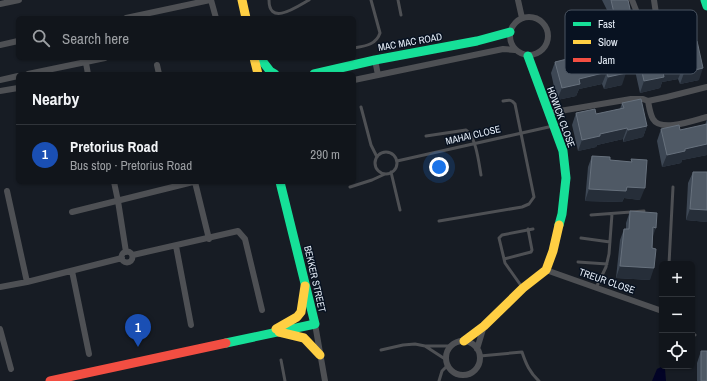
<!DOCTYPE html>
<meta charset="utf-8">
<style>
body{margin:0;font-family:"Archivo Narrow",sans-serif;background:#1e2228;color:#f1f3f6}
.controls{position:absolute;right:12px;bottom:12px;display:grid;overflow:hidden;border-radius:6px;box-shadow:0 1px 3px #0004}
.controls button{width:36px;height:36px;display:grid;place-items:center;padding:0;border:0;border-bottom:1px solid #30343a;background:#11151b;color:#f1f3f6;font:20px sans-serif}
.you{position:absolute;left:439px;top:167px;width:14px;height:14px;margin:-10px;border:3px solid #fff;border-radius:50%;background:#1a73e8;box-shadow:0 0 0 6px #1a73e833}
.badge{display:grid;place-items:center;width:26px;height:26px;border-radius:50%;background:#1a73e8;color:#fff;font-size:13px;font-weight:700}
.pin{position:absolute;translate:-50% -33px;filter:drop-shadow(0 1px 2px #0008)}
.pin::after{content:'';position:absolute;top:21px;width:14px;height:12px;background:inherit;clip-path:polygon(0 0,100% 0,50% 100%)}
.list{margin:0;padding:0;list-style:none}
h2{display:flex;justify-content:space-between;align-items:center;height:52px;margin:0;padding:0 16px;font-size:17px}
h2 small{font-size:13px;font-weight:400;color:#9c9fa3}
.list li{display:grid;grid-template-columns:26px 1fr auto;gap:12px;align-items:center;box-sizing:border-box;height:60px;padding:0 16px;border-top:1px solid #30343a}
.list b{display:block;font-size:15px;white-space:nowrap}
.list p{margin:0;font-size:13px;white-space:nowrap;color:#9c9fa3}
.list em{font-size:13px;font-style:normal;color:#9c9fa3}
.icon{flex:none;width:22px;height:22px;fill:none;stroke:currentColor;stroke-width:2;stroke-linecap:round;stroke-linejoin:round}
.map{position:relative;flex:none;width:707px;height:381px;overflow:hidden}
.search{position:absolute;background:#11151b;box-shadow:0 1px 3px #0004;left:16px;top:16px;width:340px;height:44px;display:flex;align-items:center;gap:10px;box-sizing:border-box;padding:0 14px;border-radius:6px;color:#9c9fa3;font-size:15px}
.panel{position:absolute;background:#11151b;box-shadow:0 1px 3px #0004;left:16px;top:72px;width:340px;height:112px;border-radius:6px}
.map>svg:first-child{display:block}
.water{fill:#020326}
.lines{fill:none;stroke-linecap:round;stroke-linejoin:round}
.lane{stroke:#4e5054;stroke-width:3}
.street{stroke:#4e5054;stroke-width:6}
.fast{stroke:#16e098;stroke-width:9}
.slow{stroke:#ffcf43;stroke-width:9}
.jam{stroke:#f24e42;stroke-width:9}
.wall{fill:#3d4754}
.shaded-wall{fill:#262e39}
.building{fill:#4f5965;stroke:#67717d}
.labels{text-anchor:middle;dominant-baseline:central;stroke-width:3;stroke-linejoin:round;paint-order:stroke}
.street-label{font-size:10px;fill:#e8f0fa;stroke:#081221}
.key{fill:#081221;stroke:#4b5562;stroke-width:1}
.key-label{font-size:11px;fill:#e8f0fa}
</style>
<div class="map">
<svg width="707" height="381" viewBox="0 0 707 381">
<rect width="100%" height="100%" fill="#171c24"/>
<path class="water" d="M661,367H663L665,369L666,381H652L657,369Z"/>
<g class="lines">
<path class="lane" d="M269,0C269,27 298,6 309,0
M398,0L401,15
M354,48C365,46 376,45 380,33L371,0
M361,107L371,145L377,157
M426,136L466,130C476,136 479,164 481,175
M375 163a11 11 0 1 1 22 0a11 11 0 1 1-22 0Z
M397,161L553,126
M391,172L400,210
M350,187L372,180L385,174
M591,215L644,211
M439,221L522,207L529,204L534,197L515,104C511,99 509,100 503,101
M581,238L610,242
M504,259L531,252L532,250L528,229
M578,262L607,264
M669,264L673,187
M522,287L505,263L499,238L502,235L533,229
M596,288L606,267L609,254L612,214
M692,333L695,335
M425,346L445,359
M381,350L403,345L415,344L425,346H451
M480,356L522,352C526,364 530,373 539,381
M281,360L285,381
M439,381L442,371L447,366"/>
<path class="street" d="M211,0L216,18
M518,0L522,18
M632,0L636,10L638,33L640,35C648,34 655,35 658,27L654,0
M0,4L19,0
M510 36a19 19 0 1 1 38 0a19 19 0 1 1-38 0Z
M126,18L210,0
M0,45L18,41
M375,60L378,75
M86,63L88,74
M157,65L159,74
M28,74L105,58
M0,80L18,76
M354,80L503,49L515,50
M0,91L18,88
M648,101C649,106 650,114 653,119C661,133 695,120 707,117
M548,113L631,99H643L648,101L667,97L707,87
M114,182L118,201L126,252
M195,182L209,239
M7,191L27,282
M72,212L193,182
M176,246L191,325
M121.5 257a5.5 5.5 0 1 1 11 0a5.5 5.5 0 1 1-11 0Z
M133,255L238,231L245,239L262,310
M546,270L662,311
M72,271L89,354
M0,287L27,282L122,258
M315,324L325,381
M0,329L11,369
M446 358a17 17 0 1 1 34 0a17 17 0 1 1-34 0Z
M477,349L484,326"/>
<path class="fast" d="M705,0L707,6
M528,56L563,151L566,178L562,214L559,225
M260,58L270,71L275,74
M314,74L375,60L477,41L510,32
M226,343L315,324L280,182"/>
<path class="slow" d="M242,0L246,18
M254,58L258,74
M276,329L297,317L301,312L305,286
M279,332L304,338L320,355
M464,341L484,326L523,288L546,270L553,251L559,225"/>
<path class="jam" d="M50,381L226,343"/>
</g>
<path class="wall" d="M602,0H628L630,28L626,40L608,38L610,24L607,10Z
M679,45L699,80L680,84L678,79L662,82L660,88L640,93L634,66L638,54L657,52L678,47Z
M602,51L622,85L604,89L602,84L579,89L576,96L557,100L551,73L555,62L575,59L601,53Z
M622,103L647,126L643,137L623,142V139L597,145L596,147L578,151L572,125L576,113L596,114L620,109Z
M707,119V155L682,160L681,163L662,167L657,141L661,129L680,130L705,125Z
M592,156L610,160L631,162V159L640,200L624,198L622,202L585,201L588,167Z
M693,172H707V222L686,220L688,183Z
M630,211L653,236L650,280L616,278L620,240L624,229H626V223Z
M701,351L707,381H697V363Z"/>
<path class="shaded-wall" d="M612,26L630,28L626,40L608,38Z
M683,67L678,79L662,82L660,88L640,93L644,81L663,72Z
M703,68L699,80L680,84L684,73Z
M607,72L602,84L579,89L576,96L557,100L562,88L579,79Z
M626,73L622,85L604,89L608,77Z
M647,126L643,137L623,142L628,130Z
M627,128L623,139L597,145L596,147L578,151L582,140L600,134Z
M707,144V155L682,160L681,163L662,167L667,155L685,149Z
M627,187L645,188L640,200L624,198L622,202L585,201L589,189Z
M690,209L707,210V222L686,220Z
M653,227L656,228L652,239Z
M620,266L654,268L650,280L616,278Z"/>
<path class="building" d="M611,0H628L630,9V28L612,26L614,13Z
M697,41L703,68L684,73L683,67L663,72L664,77L644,81L638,54L657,50V52L679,47V45Z
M620,47L626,73L608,77L607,72L579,79L580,84L562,88L555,62L575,57V59L602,53V51Z
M641,99L647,126L628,130L627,128L600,134V136L582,140L576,113L595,109L596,114L624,108L622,103Z
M707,124V144L685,149V151L667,155L661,129L679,125L680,130Z
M592,156L610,157V160L632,162L631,159L647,160L645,188L627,187L626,191L589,189Z
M693,172H707V210L690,209Z
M630,211L657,213L656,228L653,227L652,248L656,249L654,268L620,266L624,229H629Z
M701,351H707V381H701Z"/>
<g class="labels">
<g class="street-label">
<text transform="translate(410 42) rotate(-10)">MAC MAC ROAD</text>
<text transform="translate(561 117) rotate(70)">HOWICK CLOSE</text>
<text transform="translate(473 135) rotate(-13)">MAHAI CLOSE</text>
<text transform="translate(315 279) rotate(77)">BEKKER STREET</text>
<text transform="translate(607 281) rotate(19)">TREUR CLOSE</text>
</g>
</g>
<rect x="565" y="10" width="132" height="64" rx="6" class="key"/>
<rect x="573" y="22" width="18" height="4" fill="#16e098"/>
<rect x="573" y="40" width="18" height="4" fill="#ffcf43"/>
<rect x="573" y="58" width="18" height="4" fill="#f24e42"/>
<g class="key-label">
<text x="598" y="28">Fast</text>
<text x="598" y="46">Slow</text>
<text x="598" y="64">Jam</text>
</g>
</svg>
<div class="controls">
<button>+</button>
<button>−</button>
<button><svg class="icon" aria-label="locate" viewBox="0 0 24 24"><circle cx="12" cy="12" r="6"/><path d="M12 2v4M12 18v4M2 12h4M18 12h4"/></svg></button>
</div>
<div class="you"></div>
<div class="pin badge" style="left:138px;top:347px;background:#1a4fb4">1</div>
<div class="search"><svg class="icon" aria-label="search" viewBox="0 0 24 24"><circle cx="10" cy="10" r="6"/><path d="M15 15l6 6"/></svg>Search here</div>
<section class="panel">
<h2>Nearby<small></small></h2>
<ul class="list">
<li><span class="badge" style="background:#1a4fb4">1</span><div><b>Pretorius Road</b><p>Bus stop · Pretorius Road</p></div><em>290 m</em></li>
</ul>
</section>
</div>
